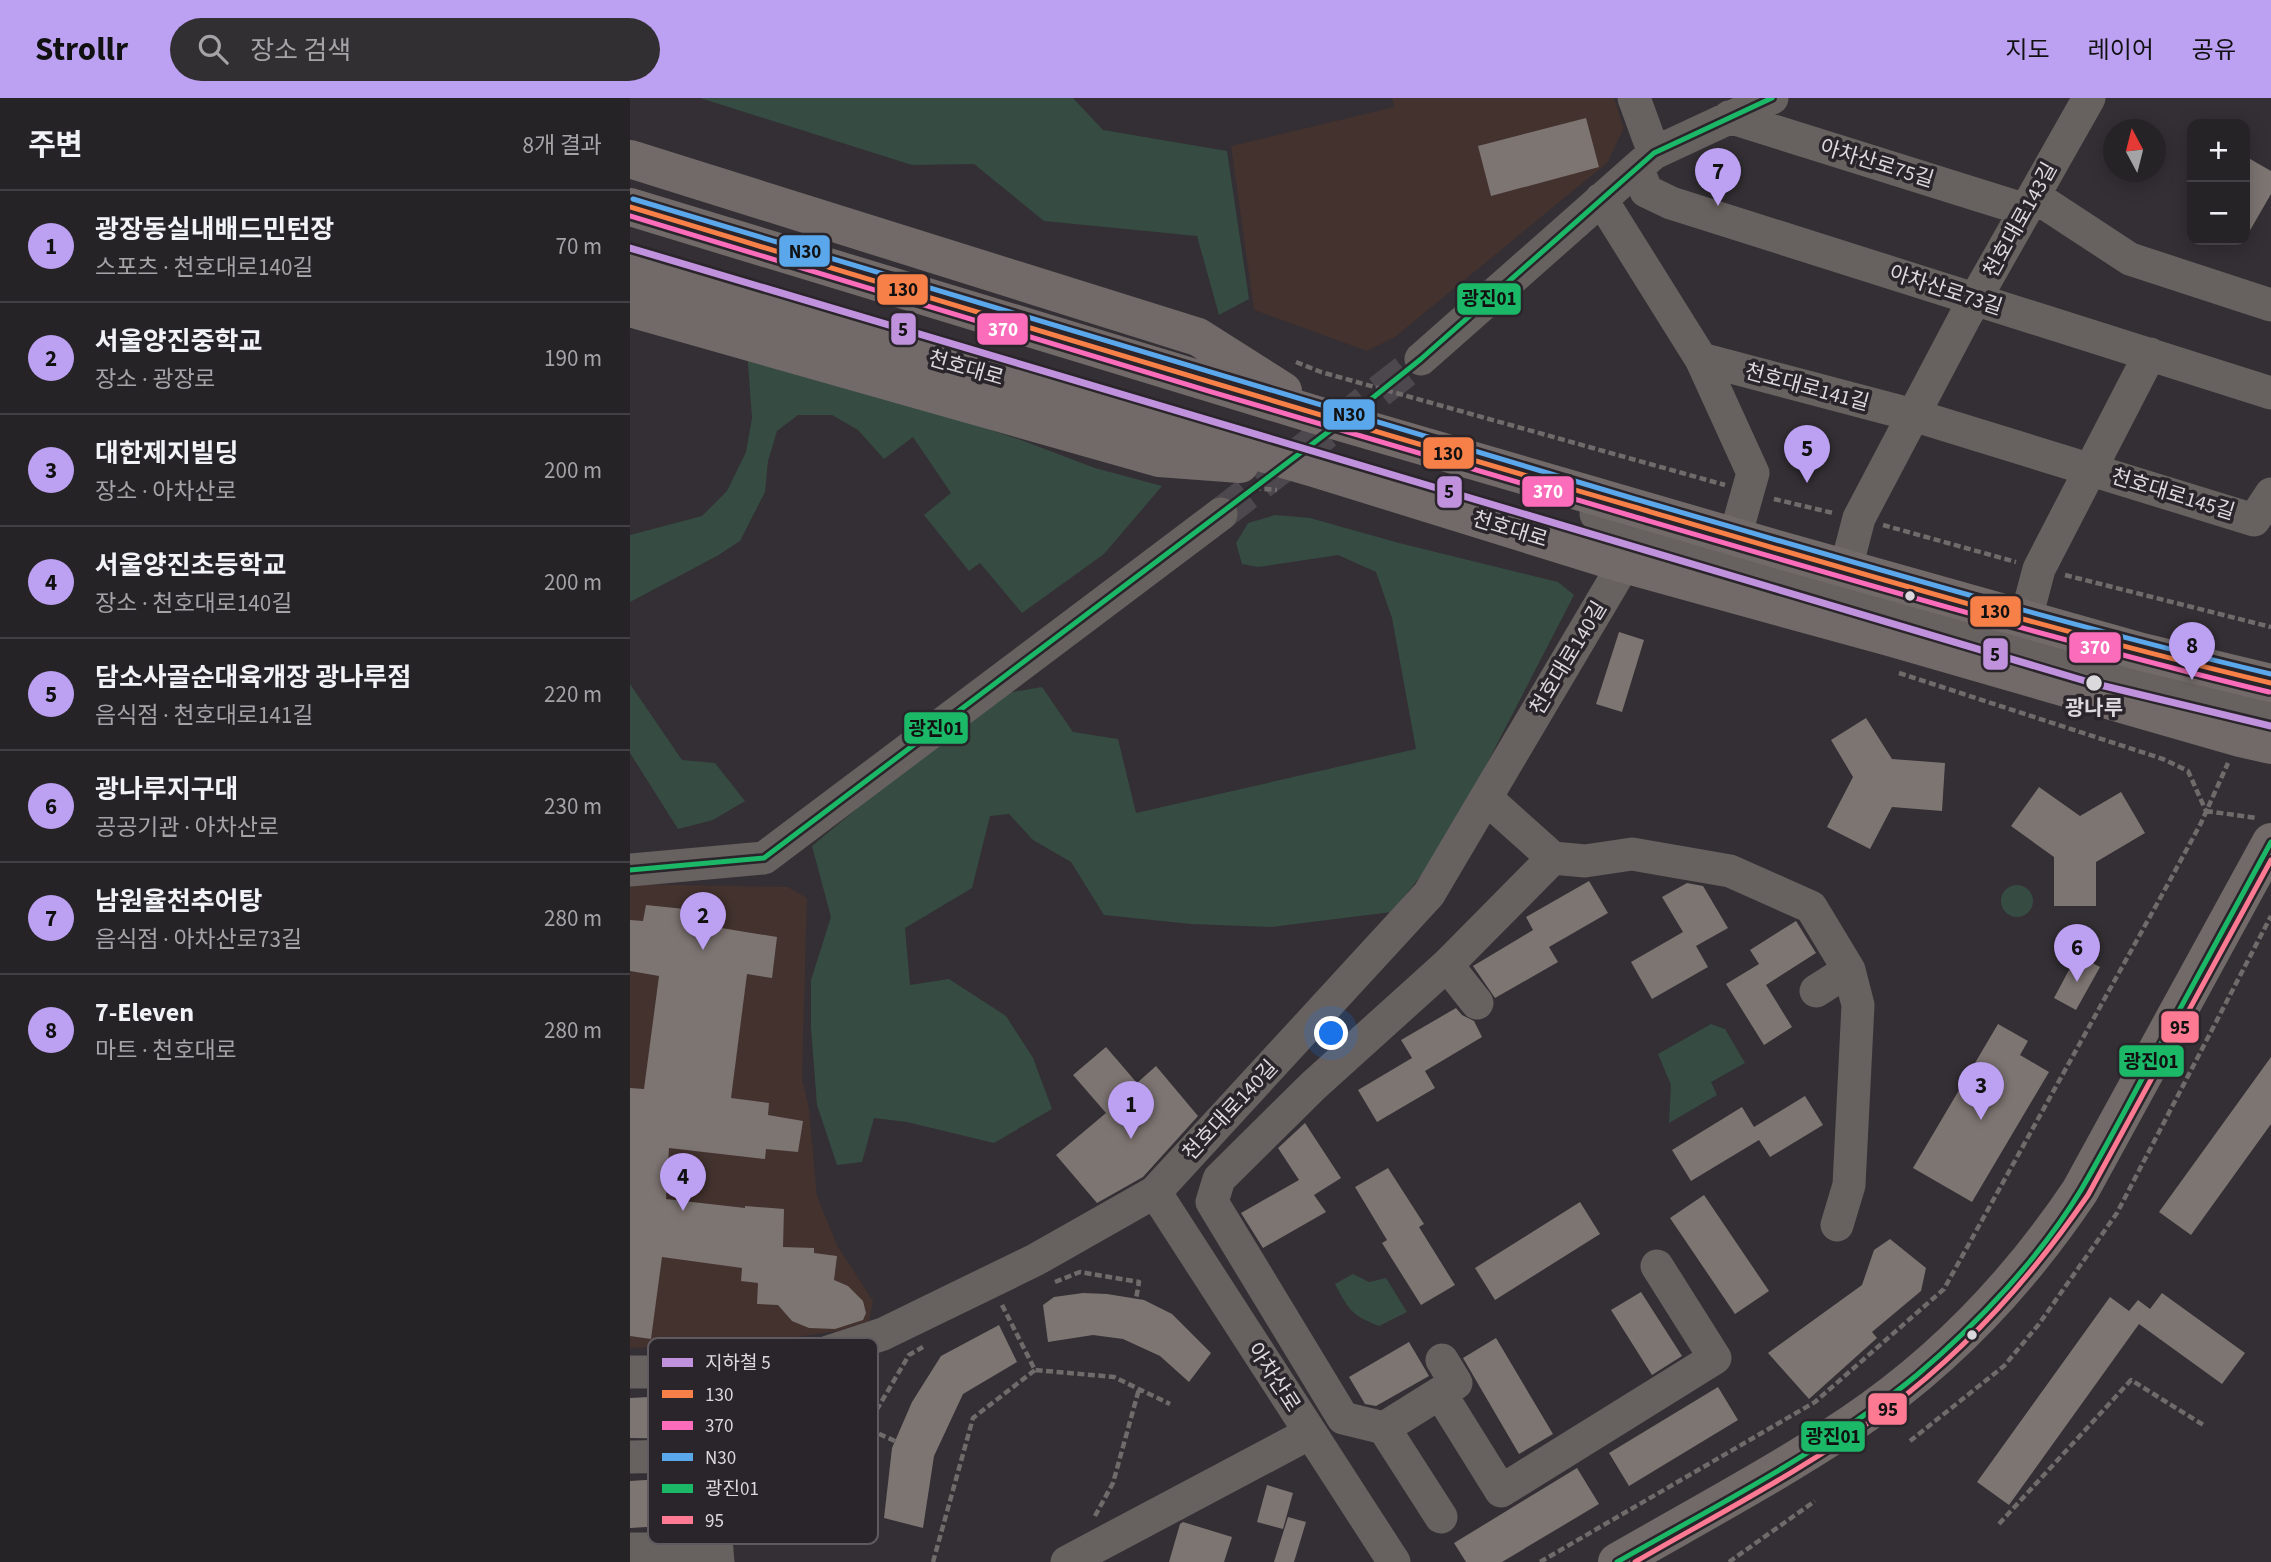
<!DOCTYPE html>
<html lang="ko">
<meta charset="utf-8">
<style>
body{margin:0;font-family:"Source Sans 3","Noto Sans KR",sans-serif;background:#322f33;color:#f1f3f6}
.controls{position:absolute;right:21px;top:21px;display:grid;overflow:hidden;border-radius:14px;box-shadow:0 4px 18px #0003}
.controls button{width:63px;height:63px;display:grid;place-items:center;padding:0;border:0;border-bottom:2px solid #424044;background:#262327;color:#f1f3f6;font:35px sans-serif}
.compass{position:absolute;left:1473px;top:21px;width:63px;height:63px;border-radius:50%;background:#262327;box-shadow:0 4px 18px #0003;rotate:353deg}
.you{position:absolute;left:702px;top:936px;width:24px;height:24px;margin:-18px;border:5px solid #fff;border-radius:50%;background:#1a73e8;box-shadow:0 0 0 10px #1a73e833}
.badge{display:grid;place-items:center;width:46px;height:46px;border-radius:50%;background:#bca0f2;color:#111;font-size:23px;font-weight:700}
.pin{position:absolute;translate:-50% -58px;filter:drop-shadow(0 2px 4px #0008)}
.pin::after{content:'';position:absolute;top:37px;width:24px;height:21px;background:inherit;clip-path:polygon(0 0,100% 0,50% 100%)}
.list{margin:0;padding:0;list-style:none}
h2{display:flex;justify-content:space-between;align-items:center;height:91px;margin:0;padding:0 28px;font-size:30px}
h2 small{font-size:23px;font-weight:400;color:#a4a4a7}
.list li{display:grid;grid-template-columns:46px 1fr auto;gap:21px;align-items:center;box-sizing:border-box;height:112px;padding:0 28px;border-top:2px solid #424044}
.list b{display:block;font-size:26px;white-space:nowrap}
.list p{margin:0;font-size:23px;white-space:nowrap;color:#a4a4a7}
.list em{font-size:23px;font-style:normal;color:#a4a4a7}
.icon{flex:none;width:38px;height:38px;fill:none;stroke:currentColor;stroke-width:2;stroke-linecap:round;stroke-linejoin:round}
.map{position:relative;flex:none;width:1641px;height:1464px;overflow:hidden}
header{display:flex;align-items:center;gap:42px;box-sizing:border-box;height:98px;padding:0 35px;background:#bca0f2;color:#111}
header strong{font-size:33px}
nav{display:flex;gap:38px;margin-inline-start:auto;font-size:24px}
.search{width:490px;height:63px;background:#322f33;display:flex;align-items:center;gap:18px;box-sizing:border-box;padding:0 24px;border-radius:38px;color:#a4a4a7;font-size:26px}
main{display:flex}
aside{flex:1;background:#262327}
.map>svg:first-child{display:block}
.education{fill:#43322e}
.green{fill:#364b42}
.building{fill:#7d7572}
.lines{fill:none;stroke-linecap:round;stroke-linejoin:round}
.minor-tunnel{stroke:#4c484d;stroke-width:33;stroke-dasharray:33 17;stroke-linecap:butt}
.path{stroke:#6f6b6b;stroke-width:4.5;stroke-dasharray:7 3.5;stroke-linecap:butt}
.minor{stroke:#67615f;stroke-width:33}
.major{stroke:#716a68;stroke-width:38}
.bus-1-casing{stroke:#2a242b;stroke-width:10}
.bus-2-casing{stroke:#2a242b;stroke-width:10}
.bus-3-casing{stroke:#2a242b;stroke-width:10}
.bus-4-casing{stroke:#2a242b;stroke-width:10}
.bus-5-casing{stroke:#2a242b;stroke-width:10}
.bus-1{stroke:#f78048;stroke-width:5}
.bus-2{stroke:#fb6dba;stroke-width:5}
.bus-3{stroke:#5aa8eb;stroke-width:5}
.bus-4{stroke:#1ab867;stroke-width:5}
.bus-5{stroke:#fe7a93;stroke-width:5}
.metro-1-casing{stroke:#2a242b;stroke-width:12}
.metro-1{stroke:#c092dd;stroke-width:7}
.bus-dot{fill:#dcd9dd;stroke:#2a242b;stroke-width:2.5}
.labels{text-anchor:middle;dominant-baseline:central;stroke-width:7;stroke-linejoin:round;paint-order:stroke}
.street-label{font-size:21px;fill:#dcd9dd;stroke:#2a242b}
.stop-label{font-size:21px;font-weight:bold;fill:#dcd9dd;stroke:#2a242b}
.key{fill:#2a242b;stroke:#5f5a60;stroke-width:2}
.key-label{font-size:19px;fill:#dcd9dd}
.line-badge{stroke:#2a242b;stroke-width:2.5}
.badge-label{font-size:19px;text-anchor:middle;font-weight:bold;fill:#fff}
.pale-badge-label{font-size:19px;text-anchor:middle;font-weight:bold;fill:#111}
</style>
<header>
<strong>Strollr</strong>
<div class="search"><svg class="icon" aria-label="search" viewBox="0 0 24 24"><circle cx="10" cy="10" r="6"/><path d="M15 15l6 6"/></svg>장소 검색</div>
<nav><a>지도</a><a>레이어</a><a>공유</a></nav>
</header>
<main>
<aside>
<h2>주변<small>8개 결과</small></h2>
<ul class="list">
<li><span class="badge">1</span><div><b>광장동실내배드민턴장</b><p>스포츠 · 천호대로140길</p></div><em>70 m</em></li>
<li><span class="badge">2</span><div><b>서울양진중학교</b><p>장소 · 광장로</p></div><em>190 m</em></li>
<li><span class="badge">3</span><div><b>대한제지빌딩</b><p>장소 · 아차산로</p></div><em>200 m</em></li>
<li><span class="badge">4</span><div><b>서울양진초등학교</b><p>장소 · 천호대로140길</p></div><em>200 m</em></li>
<li><span class="badge">5</span><div><b>담소사골순대육개장 광나루점</b><p>음식점 · 천호대로141길</p></div><em>220 m</em></li>
<li><span class="badge">6</span><div><b>광나루지구대</b><p>공공기관 · 아차산로</p></div><em>230 m</em></li>
<li><span class="badge">7</span><div><b>남원율천추어탕</b><p>음식점 · 아차산로73길</p></div><em>280 m</em></li>
<li><span class="badge">8</span><div><b>7-Eleven</b><p>마트 · 천호대로</p></div><em>280 m</em></li>
</ul>
</aside>
<div class="map">
<svg width="1641" height="1464" viewBox="0 0 1641 1464">
<rect width="100%" height="100%" fill="#332f34"/>
<path class="education" d="M762,0H984L994,30L977,65L765,239L737,253L624,212L601,48L764,9Z
M0,786L158,789L177,800L172,980L179,1011L187,1098L207,1147L243,1203L239,1223L208,1233L112,1247L0,1250Z"/>
<path class="green" d="M70,0H443L473,32L597,53L619,201L589,217L567,138L414,123L344,66L282,67Z
M117,252L391,342L465,370L532,388L474,456L392,515L350,465L339,473L294,417L321,395L283,339L254,361L228,332L202,317H168L147,333L138,363L135,394L110,443L87,458L0,504V437L72,418L97,393L116,354L122,320Z
M645,417L680,420L769,445L928,484L944,497L850,679L801,765L762,814L641,829L561,826L474,817L441,764L403,742L379,716L360,718L342,790L275,830L280,887L319,881L376,918L403,960L422,1011L364,1045L277,1024L244,1020L232,1064L207,1067L187,1007L181,930V882L201,819L182,748L295,654L371,596L412,589L443,634L488,641L506,715L786,651L762,520L746,474L708,457L628,469L612,466L606,445L618,425Z
M0,586L52,662L85,665L115,703L83,722L48,731L0,655Z
M1371 803a16 16 0 1 1 32 0a16 16 0 1 1-32 0Z
M1081,926L1095,931L1115,965L1081,984L1087,997L1039,1025L1041,987L1028,956Z
M723,1176L739,1184L756,1180L777,1214L749,1228C721,1217 719,1212 705,1186Z"/>
<path class="building" d="M956,20L969,69L861,98L848,48Z
M1615,58L1641,73V96L1615,141Z
M989,534L1014,542L992,614L966,606Z
M1236,620L1262,661L1315,665L1312,713L1262,709L1240,751L1197,729L1223,679L1201,642Z
M1409,689L1450,718L1491,694L1515,735L1466,764V808H1424V759L1381,728Z
M959,783L978,815L919,849L928,864L865,900L843,868L903,832L896,819Z
M1057,785L1073,788L1098,830L1066,848L1078,869L1022,901L1001,864L1053,834L1032,799Z
M16,807L74,813L73,827L147,839L142,880L117,876L101,1000L139,1005L138,1017L173,1023L168,1054L136,1051L135,1061L39,1050L36,1101L115,1110V1108L154,1111L153,1149L184,1150V1155L207,1158L204,1182L218,1188L233,1203L236,1215L233,1222L205,1231L179,1230L162,1223L148,1207L127,1206L128,1185L111,1183L112,1170L32,1159L21,1241L0,1238V990L14,991L29,878L0,873V822L13,823Z
M1166,823L1186,855L1136,887L1162,929L1134,947L1096,886L1129,866L1120,852Z
M1447,857L1470,869L1446,912L1424,900Z
M826,910L832,917L844,923L852,939L795,973L805,990L747,1024L728,992L782,960L771,942Z
M1368,926L1398,943L1390,957L1419,974L1342,1104L1283,1070Z
M476,949L507,985L526,968L568,1018L513,1079L467,1105L426,1057L476,1015L443,977Z
M1641,959V1026L1561,1137L1529,1114Z
M1175,998L1193,1027L1140,1059L1129,1042L1061,1083L1042,1052L1112,1009L1124,1029Z
M675,1025L711,1080L684,1097L696,1114L633,1150L611,1115L669,1082L648,1050Z
M758,1070L794,1126L789,1129L825,1187L791,1207L752,1145L757,1142L725,1089Z
M1074,1097L1139,1193L1105,1216L1040,1120Z
M950,1104L970,1136L865,1202L845,1170Z
M1260,1141L1296,1170L1291,1193L1242,1234L1247,1240L1179,1301L1138,1255L1232,1187L1244,1152Z
M1011,1194L1052,1258L1022,1277L981,1212Z
M453,1195L477,1196L514,1202L542,1216L581,1255L559,1284L530,1258L493,1241L463,1237L418,1244L413,1207L424,1199Z
M1532,1195L1615,1255L1592,1286L1509,1226L1379,1407L1347,1384L1480,1199L1499,1213L1508,1202L1520,1211Z
M369,1227L387,1264L333,1296L304,1358L293,1430L254,1420L262,1350L282,1304L311,1258Z
M866,1240L923,1336L889,1356L833,1260Z
M779,1244L799,1278L746,1308L735,1306L719,1279Z
M1088,1289L1108,1322L999,1388L979,1355Z
M75,1296L77,1341L0,1340V1300Z
M947,1370L969,1406L872,1464H836L824,1445Z
M62,1379L65,1426L0,1430V1383Z
M637,1387L663,1395L653,1431L627,1424Z
M658,1419L676,1424L664,1464H644Z
M553,1424L602,1439L594,1464H539L550,1426Z"/>
<g class="lines">
<path class="minor-tunnel" d="M591,416L791,261"/>
<path class="path" d="M666,264L691,274L1095,387
M624,390L647,392
M1144,401L1203,415
M1253,427L1386,464
M1435,477L1641,529
M1269,575L1533,661L1558,673L1576,713
M1576,713L1627,720
M425,1184L450,1174L509,1184L506,1201
M372,1207L405,1272L484,1279L540,1306
M265,1343L236,1330L279,1257L293,1249
M1280,1343L1374,1268L1409,1226L1487,1115L1641,818
M465,1418L483,1385L509,1291
M1369,1426L1501,1282L1575,1328
M303,1464L343,1320L405,1272
M910,1464L1185,1304L1314,1191L1533,795L1571,725L1598,665
M1099,1464L1185,1403"/>
<path class="minor" d="M1004,0L1024,55
M1099,19L1396,112
M1008,70L1016,93L1041,105L1641,295
M1404,98L1500,161L1641,207
M971,101L1071,261L1123,375L1105,439
M791,261L1024,55L1142,0
M1071,261L1283,317L1624,422L1641,396
M966,416L1043,443L1331,526L1402,537
M1216,470L1229,420L1335,219L1459,0
M1396,520L1409,471L1520,256
M1369,551L1430,558L1625,611L1641,623
M923,760L955,763L1002,756L1100,773L1181,809L1219,872L1228,907L1219,1087L1207,1127
M0,772L134,760L591,416
M817,867L847,905
M1186,893L1219,872
M525,1094L764,1464
M812,1262L826,1285L754,1330L713,1320L582,1104L589,1081L683,988L817,867L923,760L856,700
M0,1274H108L162,1266L253,1236L405,1162L525,1094L799,796L994,466
M810,1295L871,1393L1085,1260L1027,1168
M754,1330L811,1419
M0,1359L57,1358
M0,1451H87
M88,1464L86,1443L108,1274
M437,1464L680,1335"/>
<path class="major" d="M0,61L568,239L653,293
M0,109L693,319L1150,452L1512,554L1641,585
M0,172L684,370L994,466L1259,539L1610,640L1641,647
M0,210L529,360L610,366
M987,1464C1065,1419 1146,1376 1221,1326C1312,1265 1389,1184 1450,1093L1641,744"/>
<defs>
<path id="bus-1" d="M0,109C334,210 668,312 1004,409C1215,471 1427,534 1641,585"/>
<path id="bus-2" d="M0,118C334,219 667,321 1002,418C1214,480 1425,542 1639,594"/>
<path id="bus-3" d="M3,101C336,202 670,303 1005,401C1216,462 1427,525 1641,576"/>
<path id="bus-4" d="M0,772L134,760L730,310L791,261L1024,55L1142,0
M987,1464C1089,1406 1196,1352 1287,1277C1347,1226 1410,1160 1451,1092C1478,1046 1502,999 1527,953C1565,883 1603,814 1641,744"/>
<path id="bus-5" d="M1005,1464C1090,1415 1179,1369 1259,1310C1337,1251 1403,1177 1458,1097L1641,762"/>
</defs>
<use href="#bus-1" class="bus-1-casing"/>
<use href="#bus-2" class="bus-2-casing"/>
<use href="#bus-3" class="bus-3-casing"/>
<use href="#bus-4" class="bus-4-casing"/>
<use href="#bus-5" class="bus-5-casing"/>
<use href="#bus-1" class="bus-1"/>
<use href="#bus-2" class="bus-2"/>
<use href="#bus-3" class="bus-3"/>
<use href="#bus-4" class="bus-4"/>
<use href="#bus-5" class="bus-5"/>
<defs>
<path id="metro-1" d="M0,150L1462,585L1641,628"/>
</defs>
<use href="#metro-1" class="metro-1-casing"/>
<use href="#metro-1" class="metro-1"/>
</g>
<g class="bus-dot">
<circle cx="1280" cy="498" r="6"/>
<circle cx="1464" cy="585" r="9"/>
<circle cx="1342" cy="1237" r="6"/>
</g>
<g class="labels">
<g class="street-label">
<text transform="translate(1247 65) rotate(17)">아차산로75길</text>
<text transform="translate(1390 122) rotate(-61)">천호대로143길</text>
<text transform="translate(1316 192) rotate(18)">아차산로73길</text>
<text transform="translate(336 270) rotate(16)">천호대로</text>
<text transform="translate(1177 289) rotate(15)">천호대로141길</text>
<text transform="translate(1543 396) rotate(17)">천호대로145길</text>
<text transform="translate(880 431) rotate(17)">천호대로</text>
<text transform="translate(938 560) rotate(-59)">천호대로140길</text>
<text transform="translate(600 1012) rotate(-47)">천호대로140길</text>
<text transform="translate(644 1279) rotate(57)">아차산로</text>
</g>
<g class="stop-label">
<text x="1464" y="610">광나루</text>
</g>
</g>
<rect x="18" y="1240" width="230" height="206" rx="10" class="key"/>
<rect x="32" y="1260" width="31" height="9" fill="#c092dd"/>
<rect x="32" y="1292" width="31" height="8" fill="#f78048"/>
<rect x="32" y="1323" width="31" height="9" fill="#fb6dba"/>
<rect x="32" y="1355" width="31" height="8" fill="#5aa8eb"/>
<rect x="32" y="1386" width="31" height="9" fill="#1ab867"/>
<rect x="32" y="1418" width="31" height="8" fill="#fe7a93"/>
<g class="key-label">
<text x="75" y="1271">지하철 5</text>
<text x="75" y="1303">130</text>
<text x="75" y="1334">370</text>
<text x="75" y="1366">N30</text>
<text x="75" y="1397">광진01</text>
<text x="75" y="1429">95</text>
</g>
<g class="line-badge">
<rect x="148" y="136" width="53" height="34" rx="7" fill="#5aa8eb"/>
<rect x="246" y="175" width="53" height="33" rx="7" fill="#f78048"/>
<rect x="826" y="184" width="66" height="34" rx="7" fill="#1ab867"/>
<rect x="346" y="214" width="53" height="34" rx="7" fill="#fb6dba"/>
<rect x="260" y="214" width="27" height="34" rx="7" fill="#c092dd"/>
<rect x="692" y="300" width="54" height="33" rx="7" fill="#5aa8eb"/>
<rect x="792" y="338" width="53" height="34" rx="7" fill="#f78048"/>
<rect x="891" y="377" width="54" height="33" rx="7" fill="#fb6dba"/>
<rect x="806" y="377" width="27" height="34" rx="7" fill="#c092dd"/>
<rect x="1339" y="497" width="53" height="33" rx="7" fill="#f78048"/>
<rect x="1438" y="533" width="54" height="33" rx="7" fill="#fb6dba"/>
<rect x="1352" y="539" width="27" height="34" rx="7" fill="#c092dd"/>
<rect x="273" y="613" width="66" height="34" rx="7" fill="#1ab867"/>
<rect x="1530" y="912" width="40" height="34" rx="7" fill="#fe7a93"/>
<rect x="1488" y="946" width="67" height="34" rx="7" fill="#1ab867"/>
<rect x="1237" y="1294" width="41" height="34" rx="7" fill="#fe7a93"/>
<rect x="1170" y="1322" width="66" height="33" rx="7" fill="#1ab867"/>
</g>
<g class="badge-label">
<text x="373" y="238">370</text>
<text x="918" y="400">370</text>
<text x="1465" y="556">370</text>
</g>
<g class="pale-badge-label">
<text x="175" y="160">N30</text>
<text x="273" y="198">130</text>
<text x="859" y="207">광진01</text>
<text x="273" y="238">5</text>
<text x="719" y="323">N30</text>
<text x="818" y="362">130</text>
<text x="819" y="400">5</text>
<text x="1365" y="520">130</text>
<text x="1365" y="563">5</text>
<text x="306" y="637">광진01</text>
<text x="1550" y="936">95</text>
<text x="1521" y="970">광진01</text>
<text x="1258" y="1318">95</text>
<text x="1203" y="1345">광진01</text>
</g>
</svg>
<div class="controls">
<button>+</button>
<button>−</button>
</div>
<svg class="compass" viewBox="-18 -18 36 36"><path d="M0-13l5 13h-10z" fill="#e53935"/><path d="M0 13l5-13h-10z" fill="#a4a4a7"/></svg>
<div class="you"></div>
<div class="pin badge" style="left:501px;top:1041px">1</div>
<div class="pin badge" style="left:73px;top:852px">2</div>
<div class="pin badge" style="left:1351px;top:1022px">3</div>
<div class="pin badge" style="left:53px;top:1113px">4</div>
<div class="pin badge" style="left:1177px;top:385px">5</div>
<div class="pin badge" style="left:1447px;top:884px">6</div>
<div class="pin badge" style="left:1088px;top:108px">7</div>
<div class="pin badge" style="left:1562px;top:582px">8</div>
</div>
</main>
